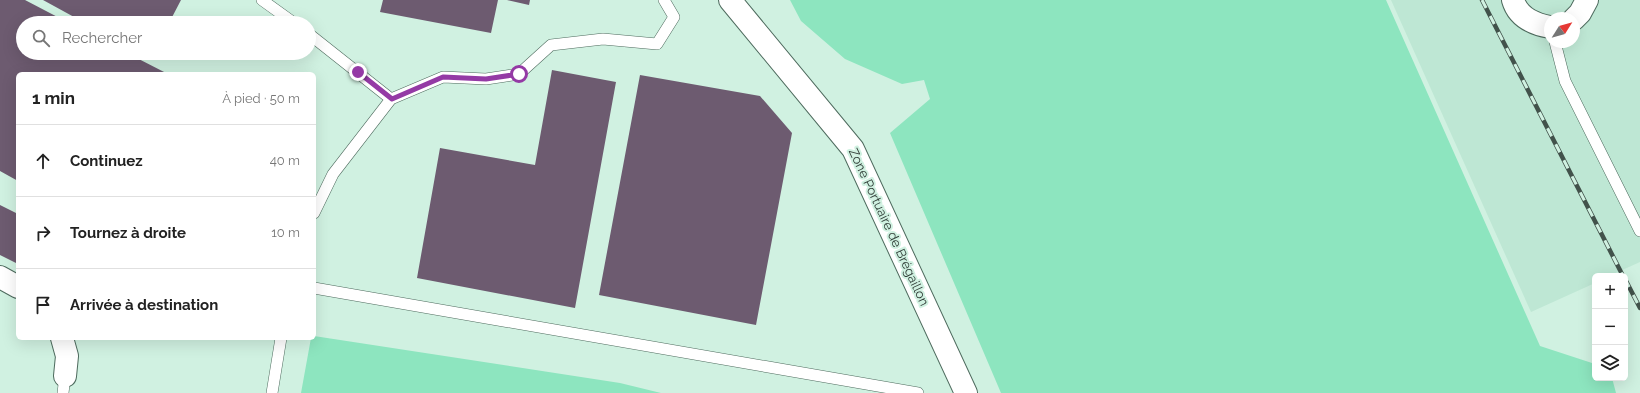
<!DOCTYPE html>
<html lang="fr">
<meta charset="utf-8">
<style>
body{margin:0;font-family:Raleway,sans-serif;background:#f6f6f6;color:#222}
.controls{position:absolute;right:12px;bottom:12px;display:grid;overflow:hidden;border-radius:6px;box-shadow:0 4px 16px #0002}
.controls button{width:36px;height:36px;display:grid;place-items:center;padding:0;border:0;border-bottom:1px solid #e0e0e0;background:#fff;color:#222;font:20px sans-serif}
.compass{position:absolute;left:1544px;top:12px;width:36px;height:36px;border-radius:50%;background:#fff;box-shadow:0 4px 16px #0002;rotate:53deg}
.stop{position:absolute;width:12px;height:12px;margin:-9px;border:3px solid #943aa5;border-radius:50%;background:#fff}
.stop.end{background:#943aa5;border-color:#fff;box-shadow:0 1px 4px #0008}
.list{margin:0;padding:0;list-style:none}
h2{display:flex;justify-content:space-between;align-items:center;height:52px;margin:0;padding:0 16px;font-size:17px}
h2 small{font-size:13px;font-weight:400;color:#767676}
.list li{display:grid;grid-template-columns:26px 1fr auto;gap:12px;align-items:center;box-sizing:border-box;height:72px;padding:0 16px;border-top:1px solid #e0e0e0}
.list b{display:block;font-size:15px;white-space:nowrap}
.list em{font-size:13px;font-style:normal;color:#767676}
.icon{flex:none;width:22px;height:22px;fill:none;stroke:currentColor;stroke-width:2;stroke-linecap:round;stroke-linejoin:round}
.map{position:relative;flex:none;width:1640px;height:393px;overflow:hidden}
.search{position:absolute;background:#fff;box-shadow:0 4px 16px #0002;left:16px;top:16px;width:300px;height:44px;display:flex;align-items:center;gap:10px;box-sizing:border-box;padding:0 14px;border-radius:22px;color:#767676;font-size:15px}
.panel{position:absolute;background:#fff;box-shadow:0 4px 16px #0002;left:16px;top:72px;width:300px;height:268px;border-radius:6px}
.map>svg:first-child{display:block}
.built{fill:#bee7d4;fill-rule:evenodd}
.water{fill:#8de5bf}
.building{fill:#6d5b70}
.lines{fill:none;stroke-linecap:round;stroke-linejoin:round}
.lane-casing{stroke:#4e6b5e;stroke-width:12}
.street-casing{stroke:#4e6b5e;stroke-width:24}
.lane{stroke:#fff;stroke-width:11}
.street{stroke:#fff;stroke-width:22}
.rail-casing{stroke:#42524b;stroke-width:4.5}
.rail{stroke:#d0f1e1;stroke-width:3;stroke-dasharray:9;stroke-linecap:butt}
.route{stroke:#943aa5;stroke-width:5}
.labels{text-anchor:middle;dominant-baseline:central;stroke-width:4;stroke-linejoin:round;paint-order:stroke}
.street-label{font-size:13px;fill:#2f3c36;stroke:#d0f1e1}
</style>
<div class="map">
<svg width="1640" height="393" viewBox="0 0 1640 393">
<rect width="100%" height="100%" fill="#d0f1e1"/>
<path class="built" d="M1391,0H1640V262L1609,276H1595V283L1531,312ZM1550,18H1574V42H1550Z"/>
<path class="water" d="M790,0H1386L1540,346L1595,364V378H1612L1616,393H1001L890,133L930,99L924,80L902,84L845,59L801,21Z
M314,336L620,383L661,393H301L311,338H314Z"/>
<path class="building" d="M0,0H25L69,23H23V53H127L168,74H18V181L0,171Z
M43,0H181L169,23H85Z
M383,0H498L491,33L380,12Z
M507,0H530L529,5Z
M140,53H153L150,58Z
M552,70L616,82L575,308L417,278L440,148L535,165Z
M640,75L760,96L792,133L756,325L599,295Z
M0,205L18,214V264L0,255Z"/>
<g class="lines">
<defs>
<path id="lane" d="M262,0L294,23
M309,34L391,99L333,174L314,213
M1555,42L1565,81L1640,231
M391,99L443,77L486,79L519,74L551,45L603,39L657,44L674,17L664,0
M314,288L918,393
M63,393L65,376
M272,393L281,338"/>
<path id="street" d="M730,0L853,149L966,393
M1513,0C1518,17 1533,24 1550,27
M1574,19L1580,13L1587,0
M0,277L18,287
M62,338L67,356L65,376"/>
</defs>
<use href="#lane" class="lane-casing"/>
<use href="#street" class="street-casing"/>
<use href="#lane" class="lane"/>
<use href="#street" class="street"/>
<defs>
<path id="rail" d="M1482,0L1623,276
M1625,279L1640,308"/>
</defs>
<use href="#rail" class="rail-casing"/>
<use href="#rail" class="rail"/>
</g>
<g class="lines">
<path class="route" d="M358,72L392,99L443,77L486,79L519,74"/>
</g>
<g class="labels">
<g class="street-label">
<text transform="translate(889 227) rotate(65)">Zone Portuaire de Brégaillon</text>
</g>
</g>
</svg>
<div class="controls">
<button>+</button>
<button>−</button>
<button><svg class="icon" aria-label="layers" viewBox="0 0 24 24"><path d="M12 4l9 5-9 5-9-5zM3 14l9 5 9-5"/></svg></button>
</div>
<svg class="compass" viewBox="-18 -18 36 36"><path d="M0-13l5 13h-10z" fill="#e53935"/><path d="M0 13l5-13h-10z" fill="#767676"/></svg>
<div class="stop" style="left:519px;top:74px"></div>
<div class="stop end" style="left:358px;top:72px"></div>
<div class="search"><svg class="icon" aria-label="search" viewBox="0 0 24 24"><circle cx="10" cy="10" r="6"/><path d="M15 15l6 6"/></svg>Rechercher</div>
<section class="panel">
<h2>1 min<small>À pied · 50 m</small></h2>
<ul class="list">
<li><svg class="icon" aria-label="ahead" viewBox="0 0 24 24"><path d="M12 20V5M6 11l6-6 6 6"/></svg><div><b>Continuez</b></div><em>40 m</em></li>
<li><svg class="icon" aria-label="right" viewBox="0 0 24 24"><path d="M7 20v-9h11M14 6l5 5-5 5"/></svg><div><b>Tournez à droite</b></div><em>10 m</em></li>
<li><svg class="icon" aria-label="arrive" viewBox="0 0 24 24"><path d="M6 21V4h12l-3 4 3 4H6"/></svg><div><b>Arrivée à destination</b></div></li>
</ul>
</section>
</div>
